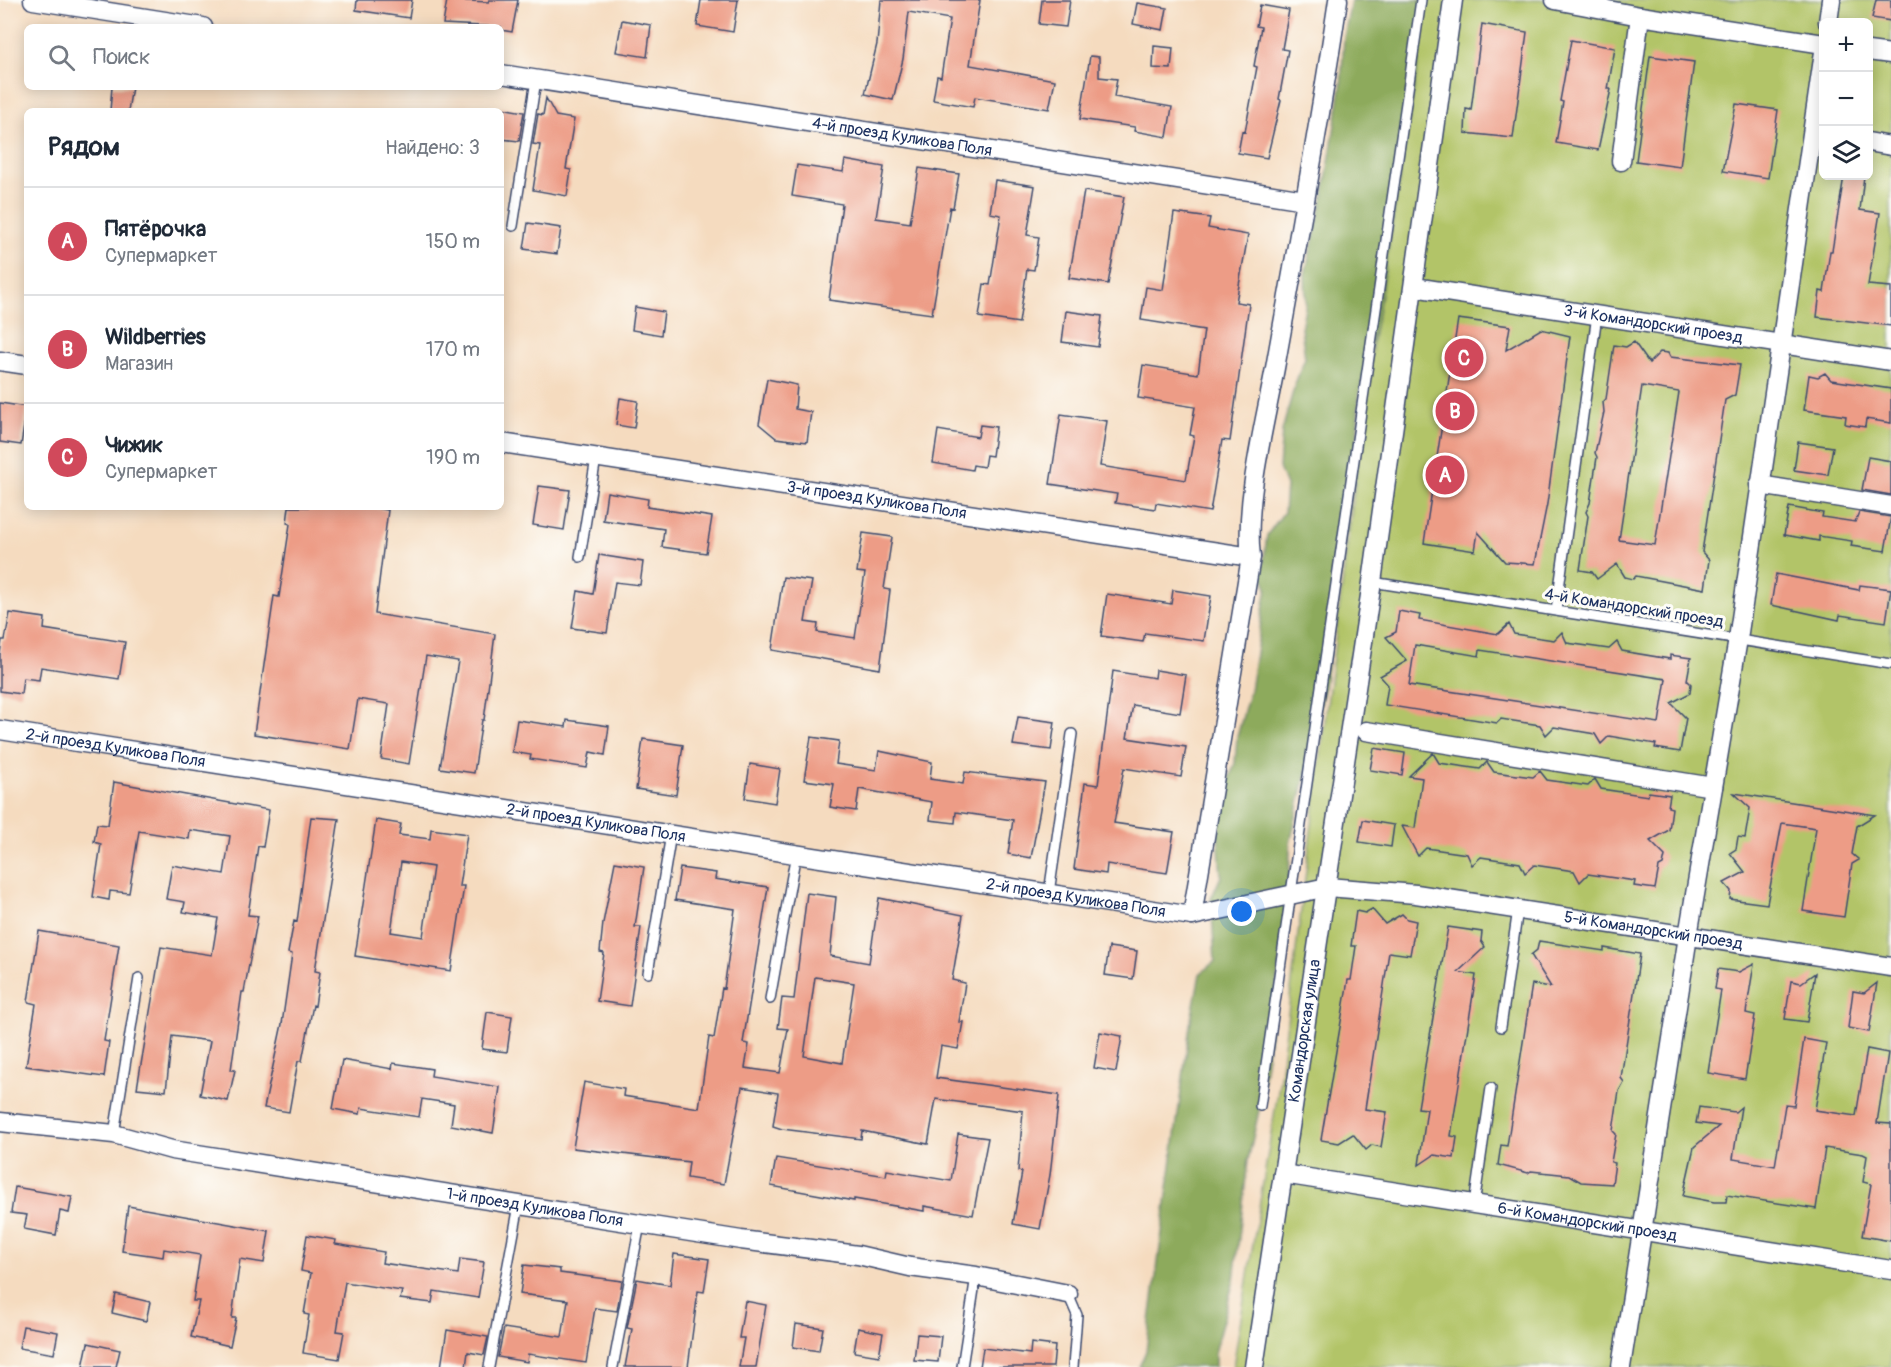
<!DOCTYPE html>
<html lang="ru">
<meta charset="utf-8">
<style>
body{margin:0;font-family:Pangolin,sans-serif;background:#f6f6f7;color:#1f2937}
.controls{position:absolute;right:18px;top:18px;display:grid;overflow:hidden;border-radius:9px;box-shadow:0 3px 15px #0003}
.controls button{width:54px;height:54px;display:grid;place-items:center;padding:0;border:0;border-bottom:2px solid #e0e1e3;background:#fff;color:#1f2937;font:30px sans-serif}
.you{position:absolute;left:1242px;top:912px;width:21px;height:21px;margin:-15px;border:4px solid #fff;border-radius:50%;background:#1a73e8;box-shadow:0 0 0 9px #1a73e833}
.badge{display:grid;place-items:center;width:39px;height:39px;border-radius:50%;background:#d1495b;color:#fff;font-size:20px;font-weight:700}
.pin{position:absolute;translate:-50% -50%;border:3px solid #fff;box-shadow:0 2px 6px #0006}
.list{margin:0;padding:0;list-style:none}
h2{display:flex;justify-content:space-between;align-items:center;height:78px;margin:0;padding:0 24px;font-size:26px}
h2 small{font-size:20px;font-weight:400;color:#747a83}
.list li{display:grid;grid-template-columns:39px 1fr auto;gap:18px;align-items:center;box-sizing:border-box;height:108px;padding:0 24px;border-top:2px solid #e0e1e3}
.list b{display:block;font-size:22px;white-space:nowrap}
.list p{margin:0;font-size:20px;white-space:nowrap;color:#747a83}
.list em{font-size:20px;font-style:normal;color:#747a83}
.icon{flex:none;width:33px;height:33px;fill:none;stroke:currentColor;stroke-width:2;stroke-linecap:round;stroke-linejoin:round}
.map{position:relative;flex:none;width:1891px;height:1367px;overflow:hidden}
.search{position:absolute;background:#fff;box-shadow:0 3px 15px #0003;left:24px;top:24px;width:480px;height:66px;display:flex;align-items:center;gap:15px;box-sizing:border-box;padding:0 21px;border-radius:9px;color:#747a83;font-size:22px}
.panel{position:absolute;background:#fff;box-shadow:0 3px 15px #0003;left:24px;top:108px;width:480px;height:402px;border-radius:9px}
.map>svg:first-child{display:block}
.green{fill:#b2c467;stroke:#667a62;stroke-width:1.5;fill-rule:evenodd}
.forest{fill:#8daa5c;stroke:#546c5d;stroke-width:1.5}
.building{fill:#ed9c86;fill-rule:evenodd}
.lines{fill:none;stroke-linecap:round;stroke-linejoin:round}
.lane-casing{stroke:#3c496d;stroke-width:12}
.street-casing{stroke:#3c496d;stroke-width:21}
.lane{stroke:#fff;stroke-width:9}
.street{stroke:#fff;stroke-width:18}
.labels{text-anchor:middle;dominant-baseline:central;stroke-width:6;stroke-linejoin:round;paint-order:stroke}
.street-label{font-size:16px;fill:#1b2f5e;stroke:#fdfcf7}
</style>
<div class="map">
<svg width="1891" height="1367" viewBox="0 0 1891 1367">
<rect width="100%" height="100%" fill="#fdfcf7"/>
<filter id="ink" filterUnits="userSpaceOnUse"><feTurbulence type="fractalNoise" baseFrequency=".0167" numOctaves="2"/><feDisplacementMap in="SourceGraphic" scale="12" xChannelSelector="R" yChannelSelector="G"/><feConvolveMatrix kernelMatrix="1 2 1 2 8 2 1 2 1" color-interpolation-filters="sRGB"/></filter>
<filter id="wash" filterUnits="userSpaceOnUse"><feTurbulence type="fractalNoise" baseFrequency=".008" numOctaves="4" result="noise"/><feDisplacementMap in="SourceGraphic" scale="24" xChannelSelector="R" yChannelSelector="G"/><feGaussianBlur stdDeviation="1.35" result="paint"/><feColorMatrix in="noise" values="0 0 0 0 0 0 0 0 0 0 0 0 0 0 0 0 0 1.4 0 .05"/><feComposite in="paint" operator="in"/></filter>
<g filter="url(#wash)">
<rect width="100%" height="100%" fill="#f5dbbf"/>
<path class="green" d="M1416,0H1891V1367H1233L1279,1085ZM1824,22H1868V176H1824Z"/>
<path class="forest" d="M1351,0H1425L1420,52L1378,313L1359,394L1357,452L1323,696L1290,844L1289,893L1260,1106L1248,1160L1234,1280L1215,1349V1367H1139L1146,1351L1190,1025L1200,974L1215,961L1211,899L1221,876L1218,835L1225,791L1235,763L1237,737L1250,690L1262,616L1267,588L1262,574L1267,535L1284,512L1286,486L1279,468L1282,431L1295,384L1305,358L1301,328L1306,302L1305,274L1323,199L1341,87L1344,37Z"/>
<g id="blocks">
<path class="building" d="M357,0H412L409,18L356,10Z
M447,0L489,2V0H518L512,32L501,30V27L443,24Z
M701,0H738L733,32L697,26Z
M881,0H980L970,65L1055,80L1049,109L975,97L973,107L933,100L937,76L941,77L950,19L909,12L903,59L893,100L865,94L877,44Z
M1042,0H1070L1066,27L1039,24Z
M1876,0H1891V21L1872,18Z
M1137,3L1167,8L1163,30L1133,24Z
M1260,5L1289,10L1282,49L1288,50L1279,99L1281,100L1267,158L1238,153L1242,131L1245,132L1257,67L1254,66L1261,27L1256,26Z
M622,20L651,25L647,57L616,52Z
M1482,24L1527,32L1513,138L1465,133L1466,109L1471,110Z
M1571,40L1615,48L1608,89H1611L1598,150L1556,143L1563,102L1560,101Z
M1154,46L1173,48L1171,69L1153,68Z
M1090,56L1099,57V77L1117,79L1114,97L1172,107L1167,137L1134,131L1135,127L1080,119Z
M1650,56L1694,62L1680,167L1636,161Z
M112,87H132L128,111H110Z
M546,98L556,116L574,119L566,169L571,170L567,196L533,190L540,145L533,144L538,114L543,115Z
M1736,104L1778,110L1768,178L1723,171Z
M501,108L524,112L519,141L501,139Z
M845,160L884,167L876,218L910,223L919,168L959,174L953,208L950,207L932,314L829,300L842,204L792,196L797,165L843,172Z
M1844,176H1864L1860,210L1880,213L1868,285L1891,287V326L1817,317L1820,291L1824,292L1830,251H1832Z
M995,180L1035,186L1027,235L1039,237L1034,270L1027,269L1019,323L979,317L984,284L990,285L1001,215L990,213Z
M1084,191L1124,197L1108,284L1069,278Z
M1174,213L1210,218L1208,228L1248,235L1236,302L1249,304L1230,441L1222,440L1210,512L1156,503L1155,509L1115,503L1117,494L1050,484L1061,414L1107,421L1100,466L1186,480L1194,436L1190,435L1195,407L1138,398L1143,365L1198,374L1204,330L1141,320L1146,287L1163,290Z
M528,223L561,228L557,254L524,249Z
M635,307L664,312L661,335L632,330Z
M1066,311L1102,316L1098,347L1062,342Z
M1458,319L1510,326L1506,350L1541,329L1570,336L1547,504L1535,564L1505,562L1478,532L1475,551L1424,543Z
M1634,342L1649,363L1660,352L1668,353L1670,357L1740,365L1735,395L1725,400L1712,486L1702,552L1709,560L1705,589L1636,576L1633,579L1625,577L1617,564L1597,579L1592,572L1580,570L1588,516L1586,512L1590,503L1597,457L1595,453L1604,412L1603,402L1606,399L1614,345L1626,347ZM1642,386L1679,392L1655,545L1619,540Z
M1825,373L1831,380L1891,389V423L1866,419L1865,427L1845,424L1846,416L1804,410L1809,375L1818,377Z
M767,379L797,385L795,409L811,412L807,442L776,438L759,424Z
M620,398L638,401L634,428L616,425Z
M0,403L27,407L21,445L0,442Z
M980,425L996,427L992,456L986,455L984,467L973,465L972,470L933,463L938,430L978,437Z
M1798,442L1833,447L1828,475L1794,470Z
M1868,457L1891,461V495L1862,490Z
M539,486L570,490L564,530L533,525Z
M607,492L648,499L647,507L712,517L706,553L662,547L664,529L603,520Z
M289,507H369L388,510L375,614L495,634L484,720H482L474,773L440,768L458,661L426,656L409,764L381,759L389,704L358,699L350,749L254,734L274,596L279,597L290,524L287,523Z
M1789,507L1823,513L1822,517L1855,522L1859,512L1891,517L1885,551L1851,546L1852,541L1819,536V541L1784,535Z
M863,533L892,537L884,589L890,590L880,669L772,650L783,577L812,581L805,622L818,624L817,632L855,638L865,573L857,572Z
M599,555L643,562L640,585L615,582L607,633L572,628L578,591L593,594Z
M1776,574L1859,590L1860,585L1891,589L1886,622L1840,615L1839,620L1771,605Z
M1173,590L1211,596L1204,641L1145,633L1143,642L1101,636L1107,594L1171,604Z
M1399,611L1420,615L1419,620L1498,634L1509,624L1514,634L1554,640L1562,632L1567,643L1609,649L1617,642L1622,651L1670,659V655L1691,658L1687,680L1691,684L1690,693L1671,703L1686,718L1680,752L1655,748L1656,744L1609,736L1601,744L1595,734L1554,727L1546,735L1540,725L1501,719L1497,723L1385,705L1388,685L1380,676L1407,661L1386,637L1396,632ZM1415,645L1479,656L1480,650L1666,679L1659,723L1409,685Z
M10,613L45,618L44,629L125,642L119,679L41,667L39,680L23,678L21,694L0,691V654L2,640H5Z
M1156,670L1186,675L1180,713L1133,705L1127,738L1186,747L1181,777L1124,768L1114,823L1174,832L1167,873L1107,864L1106,874L1074,869L1085,783L1098,785L1113,671L1155,678Z
M1018,717L1055,722L1051,750L1013,745Z
M517,720L566,727L567,720L609,726L605,755L590,752L587,768L530,759L531,755L512,752Z
M811,737L839,741L836,764L876,770L879,751L932,762L930,779L963,784L965,772L1045,782L1031,858L1008,854L1013,820L956,812L955,823L930,820L932,802L859,789L856,811L830,807L834,784L804,780Z
M643,739L683,745L676,795L636,789Z
M1374,748L1405,753L1402,775L1370,770Z
M1433,753L1439,763L1480,769L1487,762L1494,772L1533,777L1540,771L1547,780L1588,786L1595,779L1601,789L1648,796L1649,792L1670,795L1668,807L1672,808L1669,830L1650,841L1665,856L1663,865L1659,867L1655,889L1634,886L1635,881L1588,874L1580,882L1574,871L1534,865L1525,873L1520,863L1481,857L1472,865L1467,854L1426,848L1418,856L1402,826L1415,828L1422,778L1409,776Z
M750,764L780,769L775,803L745,798Z
M114,782L269,810L263,847L258,846L248,915L258,916L244,992H242L231,1070H235L228,1101L200,1095L210,1041L172,1036L166,1091L137,1088L161,947L212,955L218,918L183,912L185,902L166,899L172,865L224,874L230,836L190,830L189,839L139,831L129,893L110,891L109,900L93,897L101,844L94,842L97,824L108,825Z
M1734,793L1875,815L1857,826L1852,854L1859,860L1852,864L1844,917L1803,911L1816,828L1782,823L1767,904L1730,899L1731,891L1724,883L1745,872L1730,853L1736,849L1738,837L1745,838L1750,808Z
M311,817L339,819L315,971L320,972L315,1006L313,1005L302,1061H298L289,1112L264,1108L282,1024L292,954L288,953L294,921L297,922Z
M376,820L401,824L399,835L430,839L431,829L467,834L459,886H464L451,971L355,956ZM401,862L433,867L423,937L391,932Z
M1363,820L1394,825L1391,847L1359,842Z
M615,862L644,867L635,927H641L630,1006L597,1001L604,953L600,952L603,923Z
M680,868L716,873L715,879L768,887L743,1043L749,1044L745,1068L780,1073L788,1029L778,1028L782,998L794,999L807,893L836,897L830,956L869,963L879,898L963,915L952,980L965,983L959,1022H963L958,1049L941,1046L936,1078L1059,1095L1050,1175L1040,1229L1013,1224L1022,1172L1018,1171L1023,1111L936,1099L928,1144L862,1131L861,1139L782,1129L773,1126L778,1093L742,1087L724,1184L687,1178L689,1162L573,1148L584,1082L624,1089L623,1096L699,1108L709,1037L714,1038L722,988L724,989L735,909L675,900ZM815,977L854,983L842,1063L804,1056Z
M1372,909L1385,924L1402,914L1407,919L1416,921L1410,955L1389,952L1365,1109L1387,1112L1381,1147L1372,1145L1366,1150L1353,1134L1339,1143L1321,1140L1348,980H1351L1356,946H1351L1356,911L1365,913Z
M1448,927L1482,932L1481,941L1485,947L1458,972L1476,975L1451,1136L1457,1137L1454,1158L1434,1155L1419,1165L1427,1109L1418,1108Z
M39,931L119,945L104,1041L109,1042L104,1077L26,1066L36,1004L28,1002Z
M1539,941L1604,951V948L1640,954L1621,1078L1624,1082L1619,1091L1613,1131L1616,1134L1611,1162L1615,1163L1612,1184L1581,1182L1569,1175L1531,1171L1528,1173L1498,1165L1501,1145L1507,1146L1532,984L1551,987L1531,955L1537,950Z
M1109,947L1137,951L1133,979L1105,975Z
M1754,964L1746,1013L1755,1015L1745,1079L1708,1073L1721,990L1715,989L1718,969L1739,972Z
M1815,973L1807,1022L1785,1019L1791,981L1801,983Z
M1877,983L1869,1032L1848,1028L1853,991L1864,993Z
M487,1012L512,1016L507,1052L482,1049Z
M1100,1032L1122,1036L1116,1072L1094,1068Z
M1804,1039L1826,1043L1815,1110L1856,1116L1867,1049L1888,1053L1877,1123L1891,1124V1241L1862,1236L1871,1184L1863,1182L1867,1156L1863,1154L1825,1148L1816,1209L1727,1195L1726,1202H1714L1683,1196L1694,1147L1719,1126L1696,1123L1699,1107L1735,1112L1741,1107L1733,1159L1775,1166L1785,1105L1794,1106Z
M342,1060L392,1069L393,1063L432,1069L431,1076L500,1087L493,1133L451,1125L454,1104L422,1099L419,1117L361,1108L360,1114L333,1109Z
M958,1134L988,1138L973,1215L924,1206V1211L854,1199V1201L771,1186L776,1158L886,1176L887,1170L951,1181Z
M15,1187L72,1197L69,1213L60,1211L56,1235L24,1229L27,1215L11,1213Z
M128,1206L269,1231L264,1263L240,1259L232,1318H236L230,1346L191,1337L199,1301H193L200,1255L164,1249L163,1257L122,1251Z
M307,1235L336,1240L335,1244L384,1252L382,1263L458,1274L460,1259L484,1262L478,1298L434,1291L432,1303L400,1299L402,1291L345,1282L337,1331L344,1332L339,1359L303,1353L309,1315L304,1314L311,1273L301,1271Z
M674,1254L709,1259L704,1292L698,1291L688,1367H625L632,1329L627,1328L637,1279L670,1285Z
M524,1265L560,1269V1273L622,1281L617,1311L595,1308L586,1363L528,1354L527,1362L498,1357L504,1328L562,1337L568,1300L520,1294Z
M116,1294L150,1302L146,1321L112,1313Z
M745,1301L766,1305L756,1367H739L744,1338H739Z
M796,1324L823,1328L819,1351L793,1347Z
M23,1326L58,1332L54,1354L19,1348Z
M858,1328L883,1333L879,1356L854,1352Z
M447,1330L488,1337L484,1355L468,1352L466,1367H441Z
M917,1334L941,1336L938,1362L914,1360Z
M88,1343L120,1350L116,1367H83Z
M1031,1343L1055,1346L1053,1367H980L983,1348L1030,1354Z"/>
</g>
</g>
<g filter="url(#ink)">
<use href="#blocks" fill-opacity="0" stroke="#3c496d" stroke-width="1.5"/>
<g class="lines">
<defs>
<path id="lane" d="M513,226L536,80
M580,557L596,458
M1372,582L1891,664
M1556,610L1597,315
M1049,893L1072,734
M648,973L671,834
M770,999L796,853
M1501,1027L1518,909
M1260,1106L1421,0
M114,1134L139,978
M1474,1205L1491,1088
M1068,1294L1077,1315L1073,1367
M489,1367L519,1205
M613,1367L640,1224
M962,1367L976,1276"/>
<g id="street">
<path d="M33,0L203,27"/>
<path d="M1555,0L1640,16L1824,44"/>
<path d="M1828,22L1831,0"/>
<path d="M1868,51L1891,54"/>
<path id="s1" d="M501,74L1305,200"/>
<path d="M1868,142L1891,146"/>
<path d="M1621,161L1640,16"/>
<path id="s2" d="M1414,287L1891,361"/>
<path d="M0,361L27,365"/>
<path id="s3" d="M501,443L1251,557"/>
<path d="M1759,485L1891,506"/>
<path id="s4" d="M0,730L1192,916L1327,887L1416,894L1891,967"/>
<path d="M1366,731L1713,787"/>
<path d="M1192,916L1251,557C1244,503 1265,423 1275,368C1297,245 1320,123 1338,0"/>
<path id="s5" d="M0,1122L114,1134L172,1150L741,1240L858,1255L910,1267L976,1276L1068,1294"/>
<path id="s6" d="M1283,1174L1891,1270"/>
<path id="s7" d="M1254,1367L1372,582L1453,0"/>
<path d="M1621,1367L1688,936L1738,639L1824,52"/>
</g>
</defs>
<use href="#lane" class="lane-casing"/>
<use href="#street" class="street-casing"/>
<use href="#lane" class="lane"/>
<use href="#street" class="street"/>
</g>
</g>
<g class="labels">
<g class="street-label">
<text stroke="none"><textPath href="#s1" startOffset="406">4-й проезд Куликова Поля</textPath></text>
<text stroke="none"><textPath href="#s2" startOffset="242">3-й Командорский проезд</textPath></text>
<text stroke="none"><textPath href="#s3" startOffset="380">3-й проезд Куликова Поля</textPath></text>
<text transform="translate(1634 608) rotate(9)">4-й Командорский проезд</text>
<text stroke="none"><textPath href="#s4" startOffset="117">2-й проезд Куликова Поля</textPath></text>
<text stroke="none"><textPath href="#s4" startOffset="603">2-й проезд Куликова Поля</textPath></text>
<text stroke="none"><textPath href="#s4" startOffset="1089">2-й проезд Куликова Поля</textPath></text>
<text stroke="none"><textPath href="#s4" startOffset="1674">5-й Командорский проезд</textPath></text>
<text stroke="none"><textPath href="#s7" startOffset="340">Командорская улица</textPath></text>
<text stroke="none"><textPath href="#s5" startOffset="542">1-й проезд Куликова Поля</textPath></text>
<text stroke="none"><textPath href="#s6" startOffset="308">6-й Командорский проезд</textPath></text>
</g>
</g>
</svg>
<div class="controls">
<button>+</button>
<button>−</button>
<button><svg class="icon" aria-label="layers" viewBox="0 0 24 24"><path d="M12 4l9 5-9 5-9-5zM3 14l9 5 9-5"/></svg></button>
</div>
<div class="you"></div>
<div class="pin badge" style="left:1445px;top:475px">A</div>
<div class="pin badge" style="left:1455px;top:411px">B</div>
<div class="pin badge" style="left:1464px;top:358px">C</div>
<div class="search"><svg class="icon" aria-label="search" viewBox="0 0 24 24"><circle cx="10" cy="10" r="6"/><path d="M15 15l6 6"/></svg>Поиск</div>
<section class="panel">
<h2>Рядом<small>Найдено: 3</small></h2>
<ul class="list">
<li><span class="badge">A</span><div><b>Пятёрочка</b><p>Супермаркет</p></div><em>150 m</em></li>
<li><span class="badge">B</span><div><b>Wildberries</b><p>Магазин</p></div><em>170 m</em></li>
<li><span class="badge">C</span><div><b>Чижик</b><p>Супермаркет</p></div><em>190 m</em></li>
</ul>
</section>
</div>
